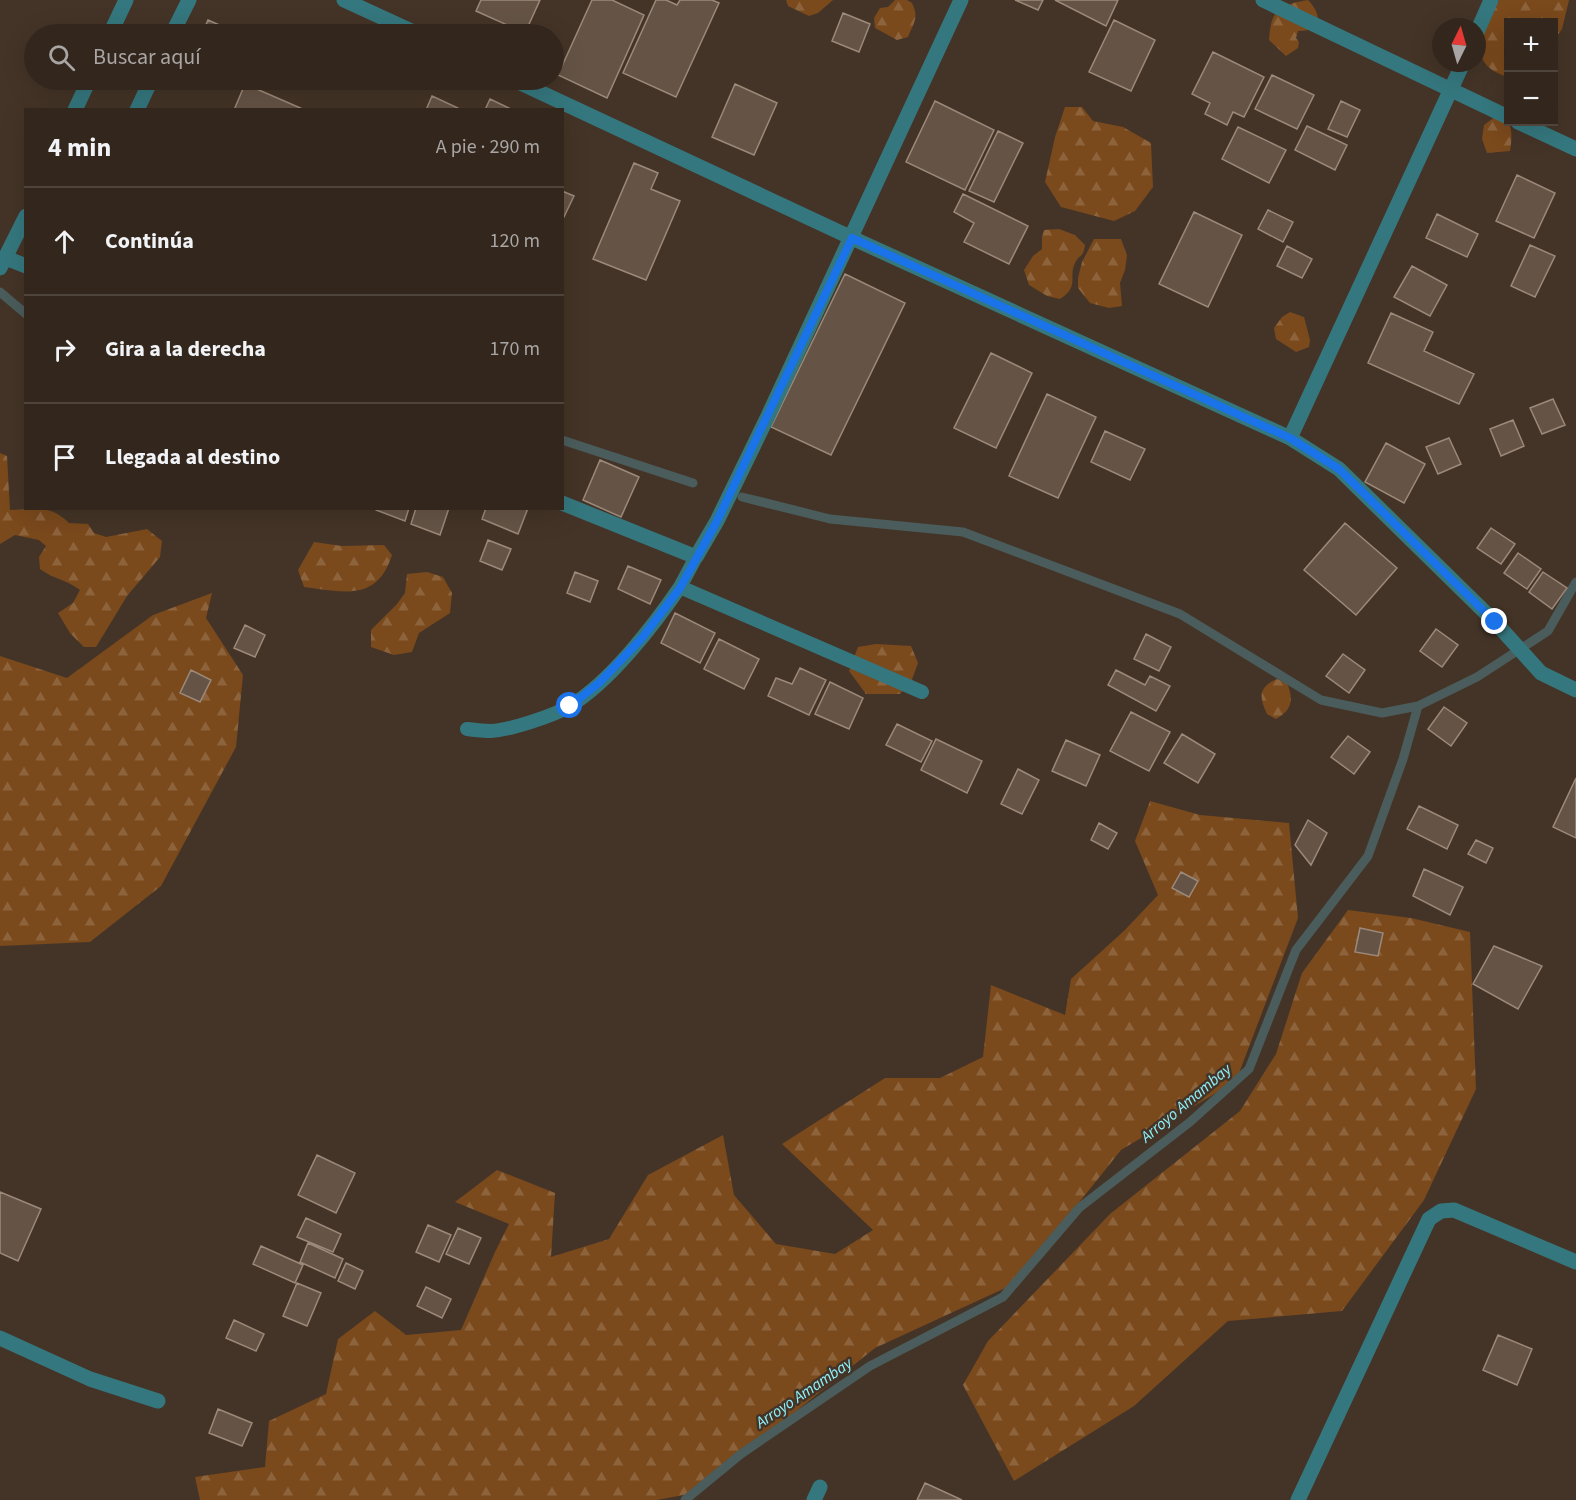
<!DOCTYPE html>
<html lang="es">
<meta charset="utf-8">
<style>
body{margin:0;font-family:"Source Sans 3",sans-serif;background:#3b2f26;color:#f1f3f6}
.controls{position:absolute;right:18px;top:18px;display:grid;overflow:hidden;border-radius:0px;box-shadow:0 6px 24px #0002}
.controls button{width:54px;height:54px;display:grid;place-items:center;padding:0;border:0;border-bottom:2px solid #4e443b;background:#33271d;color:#f1f3f6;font:30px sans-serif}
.compass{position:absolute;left:1432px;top:18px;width:54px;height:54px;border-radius:50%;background:#33271d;box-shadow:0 6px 24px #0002;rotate:5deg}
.stop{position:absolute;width:18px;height:18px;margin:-14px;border:4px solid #1a73e8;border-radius:50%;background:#fff}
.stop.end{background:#1a73e8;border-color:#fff;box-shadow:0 2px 6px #0008}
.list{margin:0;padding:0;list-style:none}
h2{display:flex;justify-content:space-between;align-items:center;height:78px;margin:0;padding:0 24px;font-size:26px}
h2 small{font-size:20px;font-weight:400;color:#a9a5a4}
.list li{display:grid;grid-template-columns:39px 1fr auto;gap:18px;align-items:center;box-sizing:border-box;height:108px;padding:0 24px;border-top:2px solid #4e443b}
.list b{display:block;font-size:22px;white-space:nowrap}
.list em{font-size:20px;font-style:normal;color:#a9a5a4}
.icon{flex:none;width:33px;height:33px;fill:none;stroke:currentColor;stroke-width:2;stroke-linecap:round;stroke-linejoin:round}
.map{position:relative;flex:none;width:1576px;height:1500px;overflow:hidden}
.search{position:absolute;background:#33271d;box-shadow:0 6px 24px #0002;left:24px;top:24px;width:540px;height:66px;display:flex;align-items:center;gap:15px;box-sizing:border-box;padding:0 21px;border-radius:33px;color:#a9a5a4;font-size:22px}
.panel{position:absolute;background:#33271d;box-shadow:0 6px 24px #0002;left:24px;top:108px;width:540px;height:402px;border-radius:0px}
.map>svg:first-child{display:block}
.forest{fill:url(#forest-firs)}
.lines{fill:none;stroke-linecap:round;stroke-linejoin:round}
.stream{stroke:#4a5c5b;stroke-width:9}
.building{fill:#655446;stroke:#9c897a;stroke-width:1.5}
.service{stroke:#35777e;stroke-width:14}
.minor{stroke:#35777e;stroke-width:15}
.route{stroke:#1a73e8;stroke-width:8}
.labels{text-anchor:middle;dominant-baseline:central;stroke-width:5;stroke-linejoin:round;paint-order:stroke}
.water-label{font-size:16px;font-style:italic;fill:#8ef3fd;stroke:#443427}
</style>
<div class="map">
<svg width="1576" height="1500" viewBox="0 0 1576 1500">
<defs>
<pattern id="forest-firs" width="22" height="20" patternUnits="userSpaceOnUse" patternTransform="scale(1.5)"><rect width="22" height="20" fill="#7a491c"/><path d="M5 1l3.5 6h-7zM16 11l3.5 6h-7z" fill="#8d633c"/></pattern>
</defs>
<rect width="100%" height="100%" fill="#443427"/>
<path class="forest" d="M786,0H833L818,13L809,16L788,6Z
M895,0H907L912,3C919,17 914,23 908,37L897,40L875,28L874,18L880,8L888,7Z
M1308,0C1323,16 1322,31 1298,31L1296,38L1299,42L1298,48L1286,56L1269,40C1271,9 1279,5 1308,0Z
M1499,0H1569L1562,29L1554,40V22H1508V77C1463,63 1482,30 1499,0Z
M1065,107H1082L1093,121L1123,127L1151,143L1153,187L1135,211L1114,221L1061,207L1045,182L1055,137Z
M1496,116L1506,118C1513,130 1512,137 1510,151L1487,153L1482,139L1484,125Z
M1059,229L1075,235L1085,245C1083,259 1080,253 1075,263C1068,277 1080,286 1060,299L1047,296L1029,285L1024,270L1033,256L1042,249V237L1044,230Z
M1094,239H1121L1127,255L1125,270L1120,283L1122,306L1109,308L1090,303L1078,288V278L1082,262Z
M1290,312L1304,317L1310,340L1309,347L1296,352L1276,339L1274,328L1282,317Z
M0,453L7,456L10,510C35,509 50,504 69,523L88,524L94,533L106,537L147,529L162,541L160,557L127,596L96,647H84L70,633L58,613L73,603L80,590C66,579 55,580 40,569L39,557L46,546L39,540L15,535L0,544Z
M314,542L342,546L384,545L392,555C377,602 344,592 304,587L298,570Z
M427,572L443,577L452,593L450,613L419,633L412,652L394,655L371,647V630L397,604L405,593L407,574Z
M212,593L206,618L243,675L236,747L161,886L90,942L0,946V656L67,678L153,615Z
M876,644L911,646L918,663L911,682L900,694H866L849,671L858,647Z
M1277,679L1287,683C1294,700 1292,710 1276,719L1267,714C1259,697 1258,687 1277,679Z
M1150,801L1200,815L1289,823L1298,918L1236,1081L1121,1150L1014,1284L875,1348L694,1493L657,1500H200L195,1477L265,1467L269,1421L326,1394L338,1339L375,1311L406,1335L461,1330L495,1252L509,1224L455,1202L497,1170L555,1193L551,1257L609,1239L648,1175L723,1135L734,1195L776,1244L835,1254L873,1230L782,1144L885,1078H940L983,1057L991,985L1065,1015L1071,979L1125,930L1158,895L1135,841Z
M1348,910L1411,918L1470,932L1476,1089L1424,1200L1342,1311L1228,1321L1134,1406L1014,1481L963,1385L988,1341L1110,1214L1240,1111L1276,1054L1302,973Z"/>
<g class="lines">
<path class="stream" d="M0,292L26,314
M562,440L693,483
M742,497L830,519L963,532L1180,614L1321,700L1382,713L1418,706
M685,1500L741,1454L870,1366L1003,1297L1079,1208L1190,1122L1249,1069L1296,950L1368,856L1403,759L1418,706L1477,677L1548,631L1576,582"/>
</g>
<path class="building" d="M481,0H540L525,33L476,11Z
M592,0H612L644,15L607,98L558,75Z
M656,0H666L677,5L680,0H712L719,3L676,97L623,73Z
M1015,0H1043L1038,10Z
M1055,0H1118L1106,26Z
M843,13L870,24L859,52L832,41Z
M208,20L240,34H202Z
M1114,20L1155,40L1131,91L1089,72Z
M1213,52L1264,77L1244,117L1233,112L1227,125L1205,114L1210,103L1192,94Z
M1272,75L1314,95L1297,129L1255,109Z
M245,84L305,110H234Z
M735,84L777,103L754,155L712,137Z
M432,96L458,108L457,110H426Z
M490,99L513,110H485Z
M935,101L994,130L965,190L906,162Z
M1341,101L1360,110L1347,137L1328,129Z
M1307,126L1347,145L1335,170L1295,150Z
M1238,127L1286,150L1269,183L1222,159Z
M998,131L1023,143L994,202L969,191Z
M634,163L658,173L651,189L680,201L646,280L593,259Z
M1517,175L1555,193L1534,238L1496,221Z
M562,191L574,196L562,221Z
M963,194L1028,226L1009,264L964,242L974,223L954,212Z
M1268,210L1293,222L1283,242L1258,229Z
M1194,212L1242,235L1208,307L1159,284Z
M1437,214L1478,234L1467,257L1426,238Z
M1530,245L1555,256L1535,297L1511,286Z
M1287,246L1312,259L1302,278L1277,266Z
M1412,266L1447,285L1430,316L1394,297Z
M845,274L905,303L831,455L771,427Z
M1391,313L1433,332L1424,351L1474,374L1459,404L1368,363Z
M991,353L1032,373L996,448L954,428Z
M1047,394L1096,417L1058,498L1009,476Z
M1553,399L1565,425L1542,434L1530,408Z
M1513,420L1524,446L1501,456L1490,429Z
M1105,431L1145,449L1130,480L1091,462Z
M1449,438L1461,464L1438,474L1426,447Z
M1386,443L1425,464L1404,503L1365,482Z
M600,460L639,477L621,517L583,500Z
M376,508H409L405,521L376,510Z
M416,508H449L440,535L411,524Z
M486,508H528L518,534L482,519Z
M1345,523L1397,568L1356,615L1304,570Z
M1491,528L1515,544L1501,564L1477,548Z
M488,540L511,549L502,570L480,561Z
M1518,553L1541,569L1527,589L1504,573Z
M628,566L661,580L650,604L618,589Z
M575,572L598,581L590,602L567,593Z
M1543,572L1567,588L1552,609L1529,592Z
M675,613L715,633L700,663L661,643Z
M245,625L265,635L255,657L234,648Z
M1436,629L1458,645L1442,667L1420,651Z
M1146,634L1171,647L1159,671L1134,659Z
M719,639L759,659L744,689L704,669Z
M1343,654L1365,670L1349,693L1326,676Z
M800,668L826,680L809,715L768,696L776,678L792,684Z
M191,670L211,680L200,702L180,693Z
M1116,670L1145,685L1150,676L1170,686L1156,711L1108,685Z
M830,682L863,698L849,729L815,714Z
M1444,707L1467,723L1451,746L1428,729Z
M1131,712L1170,732L1149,771L1110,751Z
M897,724L932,741L921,762L886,745Z
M1182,734L1215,754L1198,783L1164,763Z
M1348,736L1370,752L1354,774L1331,757Z
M936,739L982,761L967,793L921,770Z
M1066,740L1100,755L1086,786L1052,771Z
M1018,769L1039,780L1022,814L1001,804Z
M1576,778V838L1553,827Z
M1419,806L1458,825L1447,849L1407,829Z
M1308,820L1327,833L1311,865L1295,845Z
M1099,823L1117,833L1108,849L1091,840Z
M1476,840L1493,848L1486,863L1468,854Z
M1424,869L1463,887L1450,915L1413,896Z
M1181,872L1198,881L1189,897L1172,888Z
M1360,928L1383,933L1378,956L1355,952Z
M1494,946L1542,966L1518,1009L1473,984Z
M317,1155L355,1173L336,1213L298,1195Z
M0,1192L41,1209L18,1261L0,1253Z
M306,1218L341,1234L333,1252L297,1237Z
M428,1225L451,1235L439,1262L416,1252Z
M458,1228L481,1238L469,1264L446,1254Z
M308,1243L343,1259L335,1278L300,1262Z
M261,1246L303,1265L295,1283L253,1264Z
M346,1263L363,1271L355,1289L338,1281Z
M297,1283L321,1293L307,1326L283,1316Z
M426,1287L451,1299L442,1318L417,1306Z
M234,1320L264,1334L256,1351L226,1338Z
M1498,1335L1532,1349L1517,1385L1483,1370Z
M218,1409L252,1423L242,1446L209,1433Z
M925,1483L962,1500H917Z"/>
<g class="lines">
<path class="service" d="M696,557L680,587L922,692
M467,729C475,730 483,731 491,731C510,730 553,716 570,706C610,682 654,625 680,587"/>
<path class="minor" d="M344,0L418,34
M1263,0L1508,117
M1477,32L1491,0
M110,34L126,0
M172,34L189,0
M514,80L852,238L1290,438L1339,469L1495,622L1541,673L1576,690
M75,110L89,80
M137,110L151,80
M1518,122L1576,149
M6,258L26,266
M0,268L26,216
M1290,438L1463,63
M562,503L696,557L717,521L768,416L961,0
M0,1338L90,1379L158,1401
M814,1500L820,1487
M1298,1500L1429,1219L1441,1211L1454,1210L1576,1262"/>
</g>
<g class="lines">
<path class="route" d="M570,706L599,683L642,638L680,588L717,521L852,238L1290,438L1339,469L1495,622"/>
</g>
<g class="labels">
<g class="water-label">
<text transform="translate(1186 1103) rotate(-40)">Arroyo Amambay</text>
<text transform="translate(804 1393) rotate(-34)">Arroyo Amambay</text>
</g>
</g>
</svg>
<div class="controls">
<button>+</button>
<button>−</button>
</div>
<svg class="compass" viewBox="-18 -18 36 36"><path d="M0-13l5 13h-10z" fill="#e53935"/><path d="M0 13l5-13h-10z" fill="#a9a5a4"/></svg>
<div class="stop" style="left:570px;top:706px"></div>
<div class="stop end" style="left:1495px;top:622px"></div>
<div class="search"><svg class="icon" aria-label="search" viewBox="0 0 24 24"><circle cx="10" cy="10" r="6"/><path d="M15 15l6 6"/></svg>Buscar aquí</div>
<section class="panel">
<h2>4 min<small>A pie · 290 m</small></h2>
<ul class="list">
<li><svg class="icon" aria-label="ahead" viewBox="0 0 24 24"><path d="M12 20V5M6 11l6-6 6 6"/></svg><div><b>Continúa</b></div><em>120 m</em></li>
<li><svg class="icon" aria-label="right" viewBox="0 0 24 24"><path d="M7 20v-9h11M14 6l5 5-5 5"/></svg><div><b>Gira a la derecha</b></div><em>170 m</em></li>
<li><svg class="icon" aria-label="arrive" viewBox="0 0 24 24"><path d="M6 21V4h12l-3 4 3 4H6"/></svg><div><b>Llegada al destino</b></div></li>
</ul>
</section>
</div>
